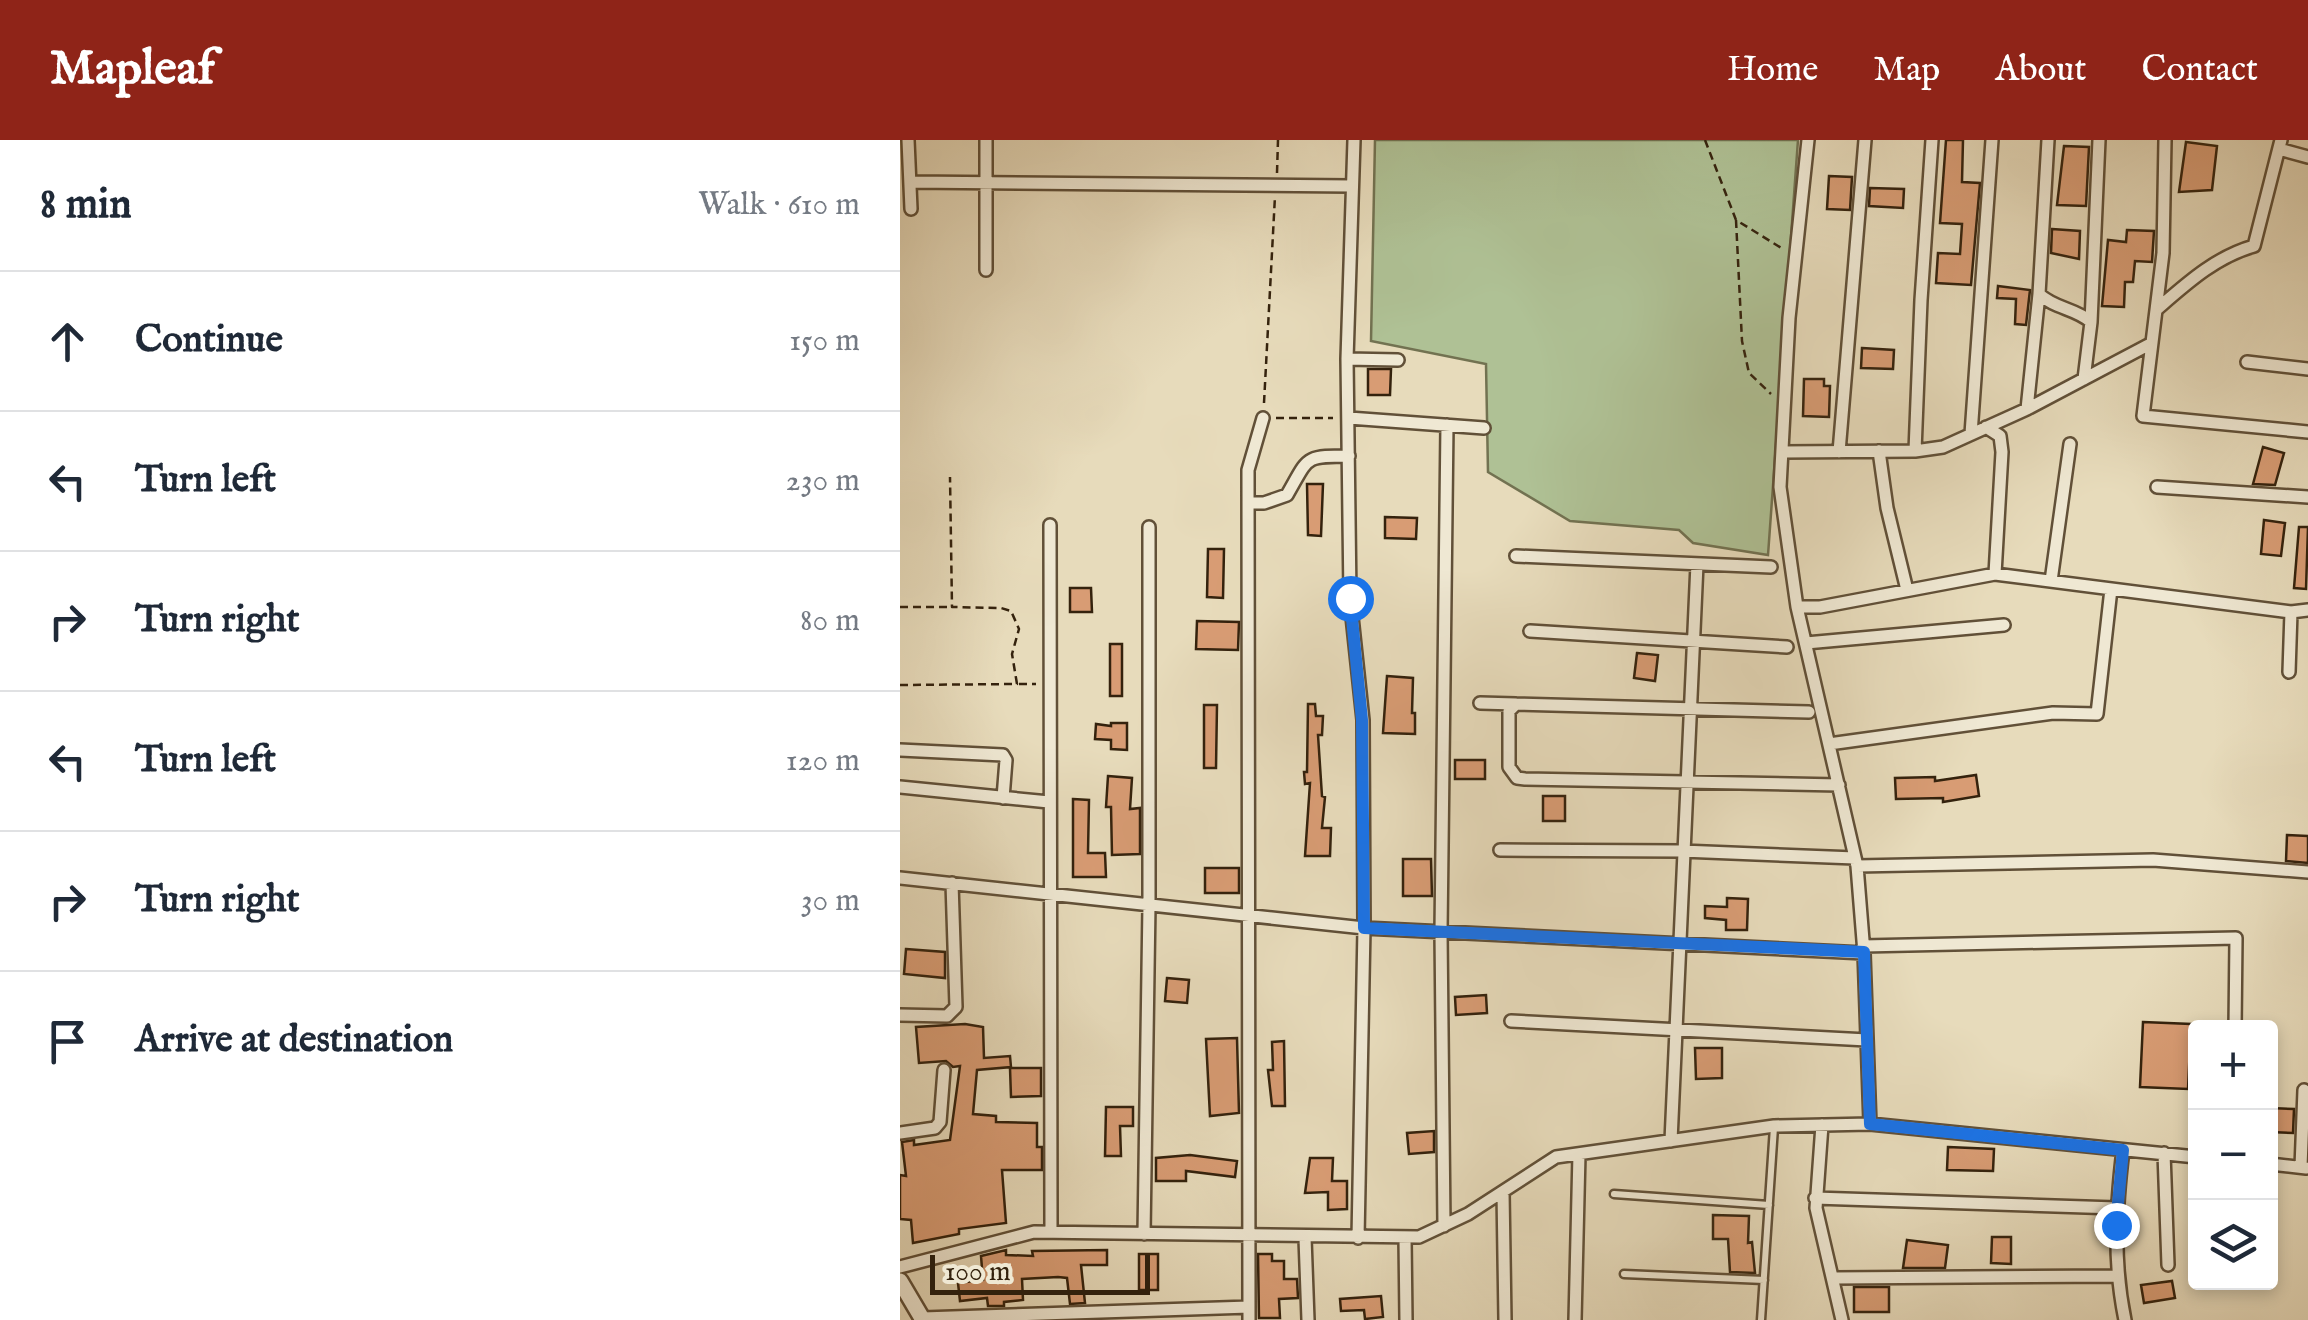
<!DOCTYPE html>
<meta charset="utf-8">
<style>
body{margin:0;font-family:"IM FELL English",serif;background:#f6f6f7;color:#1f2937}
.controls{position:absolute;right:30px;bottom:30px;display:grid;overflow:hidden;border-radius:10px;box-shadow:0 5px 15px #0003}
.controls button{width:90px;height:90px;display:grid;place-items:center;padding:0;border:0;border-bottom:2px solid #e0e1e3;background:#fff;color:#1f2937;font:50px sans-serif}
.scale{position:absolute;left:30px;bottom:25px;width:220px;box-sizing:border-box;padding-left:10px;border:5px solid #34220d;border-top:0;font-size:28px;line-height:35px;white-space:nowrap;color:#34220d;-webkit-text-stroke:8px #efe8d3;paint-order:stroke}
.stop{position:absolute;width:30px;height:30px;margin:-22px;border:8px solid #1a73e8;border-radius:50%;background:#fff}
.stop.end{background:#1a73e8;border-color:#fff;box-shadow:0 2px 10px #0008}
.list{margin:0;padding:0;list-style:none}
h2{display:flex;justify-content:space-between;align-items:center;height:130px;margin:0;padding:0 40px;font-size:42px}
h2 small{font-size:32px;font-weight:400;color:#747a83}
.list li{display:grid;grid-template-columns:65px 1fr auto;gap:30px;align-items:center;box-sizing:border-box;height:140px;padding:0 40px;border-top:2px solid #e0e1e3}
.list b{display:block;font-size:38px;white-space:nowrap}
.list em{font-size:32px;font-style:normal;color:#747a83}
.icon{flex:none;width:55px;height:55px;fill:none;stroke:currentColor;stroke-width:2;stroke-linecap:round;stroke-linejoin:round}
.map{position:relative;flex:none;width:1408px;height:1180px;overflow:hidden}
header{display:flex;align-items:center;gap:60px;box-sizing:border-box;height:140px;padding:0 50px;background:#8f2418;color:#fff}
header strong{font-size:48px}
nav{display:flex;gap:55px;margin-inline-start:auto;font-size:35px}
main{display:flex}
aside{flex:1;background:#fff}
.map>svg:first-child{display:block}
.green{fill:#afc195;stroke:#727251;stroke-width:2.5}
.building{fill:#d89c74;stroke:#34220d;stroke-width:2.5}
.lines{fill:none;stroke-linecap:round;stroke-linejoin:round}
.service-casing{stroke:#615038;stroke-width:11}
.minor-casing{stroke:#615038;stroke-width:16}
.tertiary-casing{stroke:#615038;stroke-width:20}
.path{stroke:#34220d;stroke-width:2.5;stroke-dasharray:8 5;stroke-linecap:butt}
.service{stroke:#efe8d3;stroke-width:6}
.minor{stroke:#efe8d3;stroke-width:11}
.tertiary{stroke:#efe8d3;stroke-width:15}
.route{stroke:#1a73e8;stroke-width:12}
</style>
<header>
<strong>Mapleaf</strong>
<nav><a>Home</a><a>Map</a><a>About</a><a>Contact</a></nav>
</header>
<main>
<aside>
<h2>8 min<small>Walk · 610 m</small></h2>
<ul class="list">
<li><svg class="icon" aria-label="ahead" viewBox="0 0 24 24"><path d="M12 20V5M6 11l6-6 6 6"/></svg><div><b>Continue</b></div><em>150 m</em></li>
<li><svg class="icon" aria-label="left" viewBox="0 0 24 24"><path d="M17 20v-9H6M10 6l-5 5 5 5"/></svg><div><b>Turn left</b></div><em>230 m</em></li>
<li><svg class="icon" aria-label="right" viewBox="0 0 24 24"><path d="M7 20v-9h11M14 6l5 5-5 5"/></svg><div><b>Turn right</b></div><em>80 m</em></li>
<li><svg class="icon" aria-label="left" viewBox="0 0 24 24"><path d="M17 20v-9H6M10 6l-5 5 5 5"/></svg><div><b>Turn left</b></div><em>120 m</em></li>
<li><svg class="icon" aria-label="right" viewBox="0 0 24 24"><path d="M7 20v-9h11M14 6l5 5-5 5"/></svg><div><b>Turn right</b></div><em>30 m</em></li>
<li><svg class="icon" aria-label="arrive" viewBox="0 0 24 24"><path d="M6 21V4h12l-3 4 3 4H6"/></svg><div><b>Arrive at destination</b></div></li>
</ul>
</aside>
<div class="map">
<svg width="1408" height="1180" viewBox="0 0 1408 1180">
<rect width="100%" height="100%" fill="#e7dbbb"/>
<filter id="stains"><feTurbulence type="fractalNoise" baseFrequency=".002" numOctaves="4"/><feColorMatrix values="0 0 0 0 .2 0 0 0 0 .09 0 0 0 0 .02 0 0 0 .5 -.17"/></filter>
<radialGradient id="worn" r=".72"><stop offset=".6" stop-color="#630" stop-opacity="0"/><stop offset="1" stop-color="#630" stop-opacity=".3"/></radialGradient>
<path class="green" d="M475,0H898L868,415L793,403L779,390L670,381L588,332L586,224L471,201Z"/>
<path class="building" d="M1046,0H1063L1062,42L1080,43L1071,145L1036,143L1038,113L1060,114L1062,84L1040,83Z
M1286,2L1317,6L1312,50L1279,52Z
M1164,6L1189,7L1186,66L1157,65Z
M929,36L952,37L950,70L927,69Z
M970,48L1004,49L1003,68L969,66Z
M1152,89L1180,91L1179,119L1151,113Z
M1227,90L1254,91L1252,122L1235,121L1233,142H1225L1224,167L1202,166L1208,100L1226,102Z
M1098,146L1130,150L1126,185L1115,184L1116,159L1097,158Z
M962,208L994,210L993,229L961,228Z
M468,229H491L490,255H468Z
M904,239H924V246H930L929,277L903,276Z
M1363,307L1384,313L1375,345L1353,344Z
M407,344H423L421,396L408,395Z
M485,377L517,378L516,399L485,398Z
M1364,380L1385,383L1381,416L1361,414Z
M1399,387H1408L1406,449L1394,448Z
M308,409H324L323,458L307,457Z
M170,448H191L192,472H170Z
M297,481L339,482L338,510L296,509Z
M210,504H222V556H210Z
M737,513L758,515L755,541L734,538Z
M487,536L513,538L512,573H515V594L483,593Z
M408,564H415L416,576H423L422,595H418L422,656L425,657L422,688H431L430,716H405L410,643L405,644L404,632H407Z
M304,565H317L316,628H304Z
M211,583H227V610L211,609V600L195,599L196,584L211,586Z
M555,620H585V639H555Z
M1076,635L1079,656L1043,662V658L996,659L995,638L1035,637V641Z
M208,636L232,638L230,669L240,668V714L212,715L211,667H206Z
M643,656H665V681H643Z
M173,659L189,660L188,713H205L206,737H173Z
M1387,695L1408,696V723L1386,721Z
M503,719H531L532,756H503Z
M305,728H339V753H305Z
M827,758L848,759L847,790H826V780L805,778V766L827,767Z
M6,809L45,812V838L4,834Z
M267,838L289,840L287,863L265,861Z
M586,855L587,873L556,875L555,857Z
M1243,882L1291,884L1288,949L1240,947Z
M65,884L83,887L84,918L110,916L111,927L77,930L73,974L96,976V982L137,983V1007H142V1030H102L106,1083L59,1089V1094L13,1103L11,1080L0,1079V1035L6,1036L2,1002L14,1000V1005L50,1000L60,926L53,927L46,921L19,923L16,887Z
M337,898L339,973L310,976L306,899Z
M384,901L385,966H372L368,930H373L372,902Z
M795,908H822V938L796,939Z
M110,928H141V956L111,957Z
M206,967H233V986H220L221,1016H205Z
M1370,968L1394,969L1393,993L1370,992Z
M534,991V1012L509,1014L507,993Z
M1048,1007L1094,1009L1093,1031L1047,1030Z
M290,1015L337,1021L335,1037L286,1031V1041H256V1018Z
M410,1018H433L432,1041H447V1069L428,1070V1052L405,1053Z
M813,1075L849,1076L848,1103L852,1102L855,1133L830,1132L828,1099H813Z
M1092,1097H1111V1124L1091,1123Z
M1007,1100L1048,1105L1045,1128H1003Z
M106,1110V1115L133,1116L132,1111L207,1110V1125H181L185,1163L170,1164L167,1138L158,1137L122,1139L123,1160L104,1162V1166H88L87,1158L60,1161L58,1143L83,1140L81,1116Z
M239,1114H258V1150H239Z
M358,1114H372V1121H384V1139H397L398,1158L379,1159L380,1178H359Z
M1272,1141L1275,1158L1244,1163L1241,1145Z
M954,1147H989V1172H954Z
M481,1156L483,1177L465,1179L464,1170L441,1171L440,1159Z"/>
<g class="lines">
<defs>
<path id="service" d="M714,1054L869,1065
M724,1134L864,1140
M861,1180L874,987"/>
<path id="minor" d="M8,0L11,69
M454,0L447,219L450,458L463,580L464,788L458,1098
M908,0L889,178L880,347L897,467L957,726L964,813
M1148,0L1139,154C1155,169 1175,168 1191,182
M1265,0L1263,113L1243,276L1408,292
M1379,9L1408,17
M10,42L451,46
M86,130V0
M1256,170C1286,144 1315,117 1354,106L1381,0
M447,219L498,220
M1347,222L1408,229
M1184,239L1191,182L1199,0
M1127,269L1139,154
M449,278L584,288
M1086,287L1100,296L1102,312L1095,434
M1071,294L1092,0
M979,311L987,368L1007,450
M1015,311L1021,160L1032,0
M883,312L1015,311L1043,307L1127,269L1252,203
M939,312L965,0
M1257,347L1408,357
M348,363H364L387,355C409,317 403,316 449,316
M150,385L151,1092
M616,416L871,427
M1151,441L1170,304
M897,467H920L1095,434L1391,472L1408,470
M630,491L887,507
M906,503L1104,485
M1389,532L1391,472
M580,563L616,564
M909,572L616,564L609,571V627L617,638L625,639L939,645
M929,604L1153,573L1197,574L1211,449
M0,610L103,615L106,620L103,658
M0,647L149,662
M600,710L782,711L955,718
M957,726L1253,720L1408,732
M0,738L464,788L964,813L970,984L1296,1017
M963,806L1336,798L1335,888
M0,875L47,876L56,867L52,743
M611,881L967,900
M922,985L916,1068L942,1180
M0,993L35,988L40,982L44,930
M771,1001L797,424
M1223,1010C1216,1068 1213,1122 1225,1180
M1264,1013L1268,1125
M1370,1024L1406,1028
M1401,1027L1404,950
M603,1052L605,1180
M915,1058L1216,1068
M544,1086L541,792L547,285
M244,1094L249,765V387
M405,1098L408,1180
M505,1098L506,1180
M0,1127L134,1092L519,1097L568,1074L656,1017L874,986L970,984
M934,1138L1217,1136
M23,1178L349,1167
M349,1180L348,330L363,278
M675,1180L679,1014"/>
<path id="tertiary" d="M0,1141L23,1180"/>
</defs>
<use href="#service" class="service-casing"/>
<use href="#minor" class="minor-casing"/>
<use href="#tertiary" class="tertiary-casing"/>
<path class="path" d="M805,0L836,80L883,109
M377,33L378,0
M836,80L842,201L849,233L871,254
M364,263L375,56
M376,278H433
M0,467H52
M119,544H136
M0,545L117,544L112,514L119,489L111,471L101,468L52,467L50,337"/>
<use href="#service" class="service"/>
<use href="#minor" class="minor"/>
<use href="#tertiary" class="tertiary"/>
</g>
<g class="lines">
<path class="route" d="M450,458L462,580L464,788L964,812L970,984L1223,1010L1216,1085"/>
</g>
<rect width="100%" height="100%" filter="url(#stains)"/>
<rect width="100%" height="100%" fill="url(#worn)"/>
</svg>
<div class="controls">
<button>+</button>
<button>−</button>
<button><svg class="icon" aria-label="layers" viewBox="0 0 24 24"><path d="M12 4l9 5-9 5-9-5zM3 14l9 5 9-5"/></svg></button>
</div>
<div class="scale">100 m</div>
<div class="stop" style="left:450px;top:458px"></div>
<div class="stop end" style="left:1216px;top:1085px"></div>
</div>
</main>
